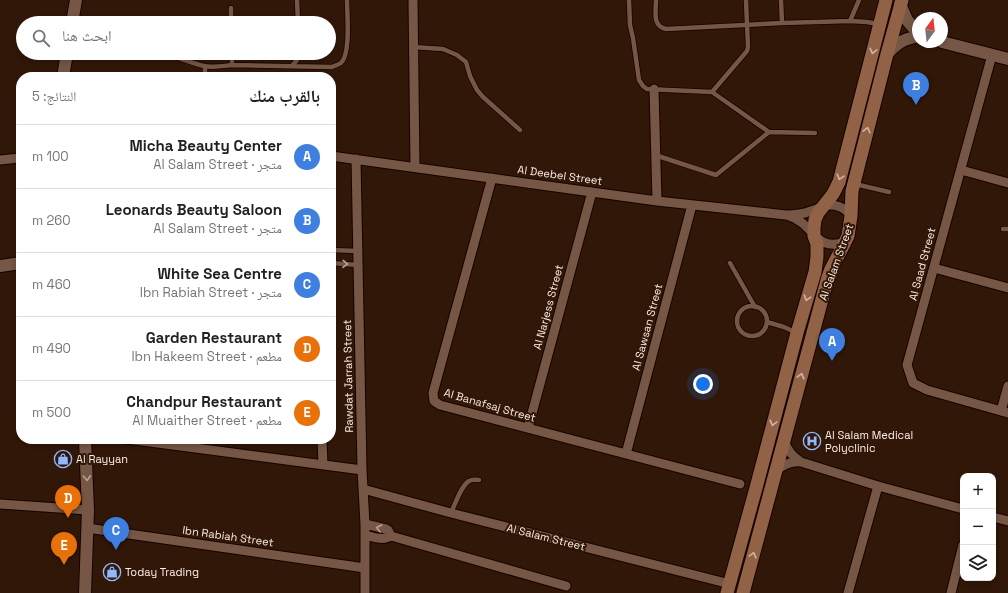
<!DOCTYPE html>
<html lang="ar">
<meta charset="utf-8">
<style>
body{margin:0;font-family:"Space Grotesk","Noto Naskh Arabic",sans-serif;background:#f2f2f2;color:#202124;direction:rtl}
.controls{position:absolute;right:12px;bottom:12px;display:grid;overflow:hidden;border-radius:8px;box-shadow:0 2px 6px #0003}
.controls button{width:36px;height:36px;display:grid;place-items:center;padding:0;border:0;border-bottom:1px solid #e0e0e0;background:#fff;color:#202124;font:20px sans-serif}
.compass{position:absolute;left:912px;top:12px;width:36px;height:36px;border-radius:50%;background:#fff;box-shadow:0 2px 6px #0003;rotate:15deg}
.you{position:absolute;left:703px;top:384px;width:14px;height:14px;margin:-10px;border:3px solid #fff;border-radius:50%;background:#1a73e8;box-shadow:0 0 0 6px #1a73e833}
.badge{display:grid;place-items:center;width:26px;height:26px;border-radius:50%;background:#ea580c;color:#fff;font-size:13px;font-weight:700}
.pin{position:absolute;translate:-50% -33px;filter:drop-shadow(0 1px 2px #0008)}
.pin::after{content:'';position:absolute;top:21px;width:14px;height:12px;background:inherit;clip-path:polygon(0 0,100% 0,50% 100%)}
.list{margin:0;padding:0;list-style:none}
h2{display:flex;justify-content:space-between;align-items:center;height:52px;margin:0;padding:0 16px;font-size:17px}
h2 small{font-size:13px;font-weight:400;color:#757577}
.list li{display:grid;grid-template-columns:26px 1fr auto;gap:12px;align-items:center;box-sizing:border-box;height:64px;padding:0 16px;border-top:1px solid #e0e0e0}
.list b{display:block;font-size:15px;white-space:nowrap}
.list p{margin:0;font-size:13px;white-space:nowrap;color:#757577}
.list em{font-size:13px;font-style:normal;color:#757577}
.icon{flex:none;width:22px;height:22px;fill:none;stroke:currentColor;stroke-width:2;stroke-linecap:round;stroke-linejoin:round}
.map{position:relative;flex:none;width:1008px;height:593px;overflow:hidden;direction:ltr}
.search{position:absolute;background:#fff;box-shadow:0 2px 6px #0003;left:16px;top:16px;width:320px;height:44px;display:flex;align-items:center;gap:10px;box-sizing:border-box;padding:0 14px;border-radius:22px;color:#757577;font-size:15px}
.panel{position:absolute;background:#fff;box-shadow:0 2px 6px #0003;left:16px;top:72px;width:320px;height:372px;border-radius:16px;direction:rtl}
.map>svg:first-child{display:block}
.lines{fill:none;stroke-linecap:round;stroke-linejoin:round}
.service-casing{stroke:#170200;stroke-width:6}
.minor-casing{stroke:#170200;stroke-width:11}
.tertiary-casing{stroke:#170200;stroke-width:14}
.secondary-casing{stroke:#170200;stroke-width:15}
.service{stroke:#765745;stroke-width:4.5}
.minor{stroke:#765745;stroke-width:9}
.tertiary{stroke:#765745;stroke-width:12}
.secondary{stroke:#916246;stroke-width:13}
.oneway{stroke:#d1b5a5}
.oneway2{stroke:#b9a295}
.labels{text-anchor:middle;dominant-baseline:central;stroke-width:4;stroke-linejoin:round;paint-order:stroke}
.street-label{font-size:11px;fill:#fcede5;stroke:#311707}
.poi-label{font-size:11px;fill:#fcede5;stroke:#311707;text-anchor:start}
</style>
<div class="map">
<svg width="1008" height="593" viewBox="0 0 1008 593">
<rect width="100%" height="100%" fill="#311707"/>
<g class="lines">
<defs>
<path id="service" d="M297,0L298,23
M629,0L630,25L633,38L639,80L643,86L647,89L712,92L769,132L716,175L655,155
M656,0C656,12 652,26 666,29L782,23
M781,0L782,23L850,21L859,0
M231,8V23
M850,21L867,22L878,24
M413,47L443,49L457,55L466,62L470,76L477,90L483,97L520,130
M161,53C175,56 189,62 204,66C213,68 223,66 232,65L332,67C334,66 338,65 341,63C351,53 347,14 347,0
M232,53V65
M205,66V77
M292,66L297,60L298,53
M712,92L747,51L748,47L746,0
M769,132L815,133
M855,184L889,192
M1003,229H1008
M331,250L358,251
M331,263L358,265
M730,263L755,307
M737 321a15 15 0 1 1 30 0a15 15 0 1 1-30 0Z
M767,322L784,327L795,332
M451,513C455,504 461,486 469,481C472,479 475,480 479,480"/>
<path id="minor" d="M413,0L415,167
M992,55L907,365L913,383L927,390L1008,413
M654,89L657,201
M331,156L657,201L786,215C795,215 803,214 811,211C816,210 819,208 823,206C834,203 845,207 851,216
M356,159L362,470L365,524V593
M0,160L19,158
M961,170L1008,183
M492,178L433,393L434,401L440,405L740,484
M789,216C814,223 815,253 845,242
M934,268L1008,288
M1001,411L1008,386
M528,428L592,192
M127,439L362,470
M322,439L323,465
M784,441C788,451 792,456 801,462L878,486L963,509
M626,454L692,205
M776,471C784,464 791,461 801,462
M363,489L451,513L730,584
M0,504L88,510
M993,517L1008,521
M365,524L386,529L388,530L391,536
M87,528L365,568
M365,535C373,537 383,541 391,536L566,586
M848,593L878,486
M951,593L963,545"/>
<path id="tertiary" d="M900,4L907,20L918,33
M72,23L76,0
M942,42L1008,59
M887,54C898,42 902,40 918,36
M63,77L67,53
M0,266L21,263
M85,593L88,510L85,439"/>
<path id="secondary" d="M727,593L756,488L797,333L815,272L817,257V244L814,236V228L815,220L818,213L833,194L839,182L886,0
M743,593L828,277L831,269L842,248L848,236L851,216L852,191L887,54L902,0"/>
</defs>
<use href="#service" class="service-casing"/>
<use href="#minor" class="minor-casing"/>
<use href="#tertiary" class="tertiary-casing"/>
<use href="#secondary" class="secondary-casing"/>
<use href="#service" class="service"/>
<use href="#minor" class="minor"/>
<use href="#tertiary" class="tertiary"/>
<use href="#secondary" class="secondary"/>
</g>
<defs><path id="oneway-chevron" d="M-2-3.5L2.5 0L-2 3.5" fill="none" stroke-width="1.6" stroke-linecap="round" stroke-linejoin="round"/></defs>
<g class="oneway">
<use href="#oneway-chevron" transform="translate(873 51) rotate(104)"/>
<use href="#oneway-chevron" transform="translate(867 130) rotate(-76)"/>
<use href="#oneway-chevron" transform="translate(840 177) rotate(107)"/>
<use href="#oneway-chevron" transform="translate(807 298) rotate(107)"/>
<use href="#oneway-chevron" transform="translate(801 376) rotate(-75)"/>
<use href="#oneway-chevron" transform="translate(773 423) rotate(105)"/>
<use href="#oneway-chevron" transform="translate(753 555) rotate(-75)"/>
</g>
<g class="oneway2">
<use href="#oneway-chevron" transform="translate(345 264) rotate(3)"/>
<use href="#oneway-chevron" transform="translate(87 478) rotate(87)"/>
<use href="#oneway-chevron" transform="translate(379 528) rotate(-166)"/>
</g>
<defs>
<symbol id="hospital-ring" viewBox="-11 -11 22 22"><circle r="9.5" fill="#311707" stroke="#8fb8fd" stroke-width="1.5"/><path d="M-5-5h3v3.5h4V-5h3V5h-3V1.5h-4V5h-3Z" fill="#8fb8fd"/></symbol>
<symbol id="shop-ring" viewBox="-11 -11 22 22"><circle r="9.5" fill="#311707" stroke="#8fb8fd" stroke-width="1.5"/><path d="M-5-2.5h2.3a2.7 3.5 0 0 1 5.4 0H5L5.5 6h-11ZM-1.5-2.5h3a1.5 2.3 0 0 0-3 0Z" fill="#8fb8fd"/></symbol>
</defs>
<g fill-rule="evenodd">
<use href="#hospital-ring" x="802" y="431" width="20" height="20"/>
<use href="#shop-ring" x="53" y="449" width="20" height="20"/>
<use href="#shop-ring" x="102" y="562" width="20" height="20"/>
</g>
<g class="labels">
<g class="street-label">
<text transform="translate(560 175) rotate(8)">Al Deebel Street</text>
<text transform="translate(836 262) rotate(-70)">Al Salam Street</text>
<text transform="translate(922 264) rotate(-75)">Al Saad Street</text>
<text transform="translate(548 307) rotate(-75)">Al Narjess Street</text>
<text transform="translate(647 327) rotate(-75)">Al Sawsan Street</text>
<text transform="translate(348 376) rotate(-91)">Rawdat Jarrah Street</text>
<text transform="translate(490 405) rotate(16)">Al Banafsaj Street</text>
<text transform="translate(228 536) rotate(8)">Ibn Rabiah Street</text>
<text transform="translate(546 537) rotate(14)">Al Salam Street</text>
</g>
<g class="poi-label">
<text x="825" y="435">Al Salam Medical<tspan x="825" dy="13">Polyclinic</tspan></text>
<text x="76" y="459">Al Rayyan</text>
<text x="125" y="572">Today Trading</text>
</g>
</g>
</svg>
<div class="controls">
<button>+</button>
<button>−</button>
<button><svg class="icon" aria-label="layers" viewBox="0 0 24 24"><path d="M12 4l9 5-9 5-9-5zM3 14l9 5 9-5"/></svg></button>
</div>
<svg class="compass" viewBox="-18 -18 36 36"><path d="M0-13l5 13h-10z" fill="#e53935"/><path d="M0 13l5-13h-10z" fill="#757577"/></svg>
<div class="you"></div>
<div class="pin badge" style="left:832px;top:361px;background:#3f7fe0">A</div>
<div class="pin badge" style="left:916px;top:105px;background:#3f7fe0">B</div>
<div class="pin badge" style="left:116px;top:550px;background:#3f7fe0">C</div>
<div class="pin badge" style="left:68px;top:518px;background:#e8710a">D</div>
<div class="pin badge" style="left:64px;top:565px;background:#e8710a">E</div>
<div class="search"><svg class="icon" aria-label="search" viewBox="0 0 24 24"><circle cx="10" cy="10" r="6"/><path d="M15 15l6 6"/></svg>ابحث هنا</div>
<section class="panel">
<h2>بالقرب منك<small>النتائج: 5</small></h2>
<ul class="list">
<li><span class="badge" style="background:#3f7fe0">A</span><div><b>Micha Beauty Center</b><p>متجر · Al Salam Street</p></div><em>100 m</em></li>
<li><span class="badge" style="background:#3f7fe0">B</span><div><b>Leonards Beauty Saloon</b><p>متجر · Al Salam Street</p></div><em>260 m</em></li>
<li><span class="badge" style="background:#3f7fe0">C</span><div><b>White Sea Centre</b><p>متجر · Ibn Rabiah Street</p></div><em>460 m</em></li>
<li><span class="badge" style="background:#e8710a">D</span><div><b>Garden Restaurant</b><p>مطعم · Ibn Hakeem Street</p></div><em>490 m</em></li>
<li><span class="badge" style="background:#e8710a">E</span><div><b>Chandpur Restaurant</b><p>مطعم · Al Muaither Street</p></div><em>500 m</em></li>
</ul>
</section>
</div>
